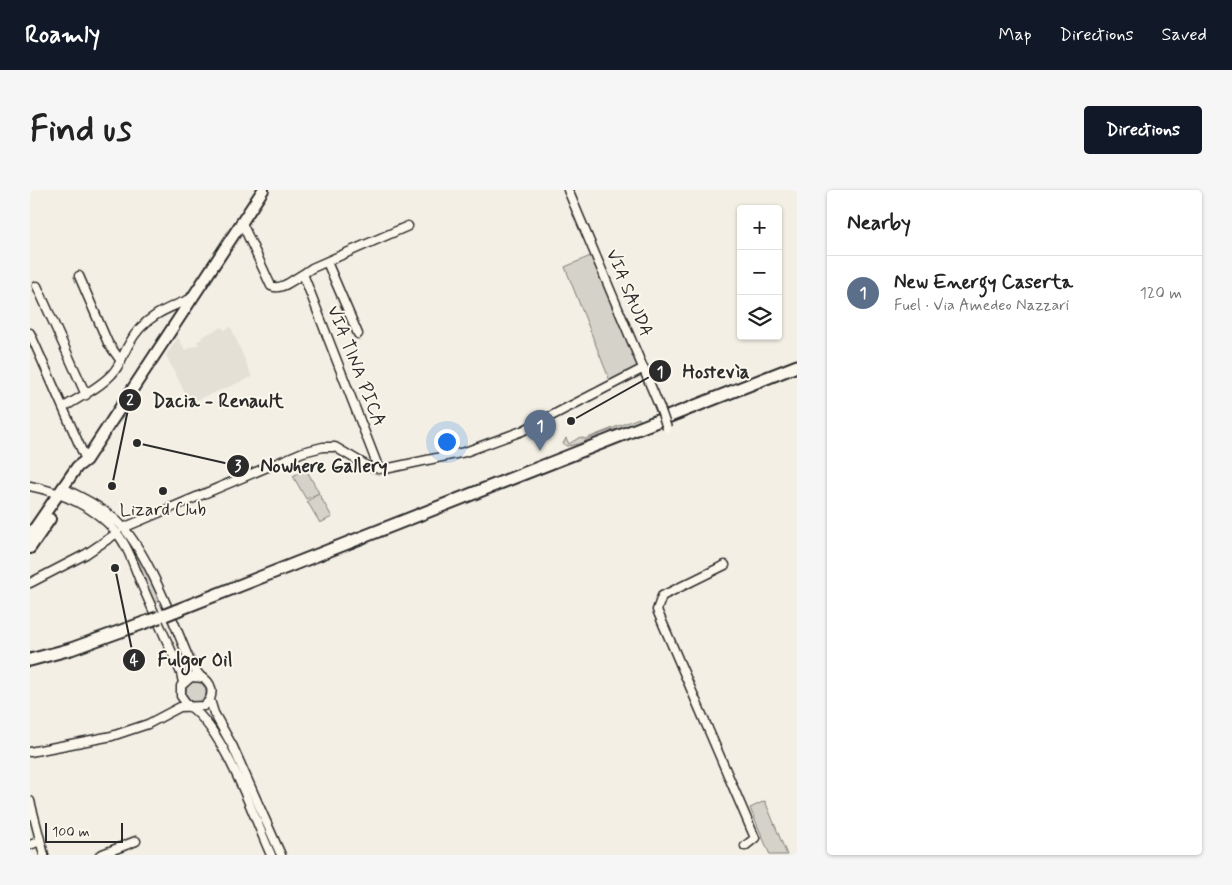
<!DOCTYPE html>
<meta charset="utf-8">
<style>
body{margin:0;font-family:Mynerve,sans-serif;background:#f6f6f6;color:#222}
.controls{position:absolute;right:15px;top:15px;display:grid;overflow:hidden;border-radius:5px;box-shadow:0 1px 4px #0004}
.controls button{width:45px;height:45px;display:grid;place-items:center;padding:0;border:0;border-bottom:1px solid #e0e0e0;background:#fff;color:#222;font:25px sans-serif}
.scale{position:absolute;left:15px;bottom:12px;width:78px;box-sizing:border-box;padding-left:5px;border:2px solid #2b2b2b;border-top:0;font-size:14px;line-height:18px;white-space:nowrap;color:#2b2b2b;-webkit-text-stroke:4px #fbf7ec;paint-order:stroke}
.you{position:absolute;left:416px;top:251px;width:18px;height:18px;margin:-12px;border:4px solid #fff;border-radius:50%;background:#1a73e8;box-shadow:0 0 0 8px #1a73e833}
.badge{display:grid;place-items:center;width:32px;height:32px;border-radius:50%;background:#111827;color:#fff;font-size:16px;font-weight:700}
.pin{position:absolute;translate:-50% -41px;filter:drop-shadow(0 1px 2px #0008)}
.pin::after{content:'';position:absolute;top:26px;width:18px;height:15px;background:inherit;clip-path:polygon(0 0,100% 0,50% 100%)}
.list{margin:0;padding:0;list-style:none}
h2{display:flex;justify-content:space-between;align-items:center;height:65px;margin:0;padding:0 20px;font-size:21px}
h2 small{font-size:16px;font-weight:400;color:#767676}
.list li{display:grid;grid-template-columns:32px 1fr auto;gap:15px;align-items:center;box-sizing:border-box;height:75px;padding:0 20px;border-top:1px solid #e0e0e0}
.list b{display:block;font-size:19px;white-space:nowrap}
.list p{margin:0;font-size:16px;white-space:nowrap;color:#767676}
.list em{font-size:16px;font-style:normal;color:#767676}
.icon{flex:none;width:28px;height:28px;fill:none;stroke:currentColor;stroke-width:2;stroke-linecap:round;stroke-linejoin:round}
.map{position:relative;flex:none;width:767px;height:665px;overflow:hidden;border-radius:5px}
header{display:flex;align-items:center;gap:30px;box-sizing:border-box;height:70px;padding:0 25px;background:#111827;color:#fff}
header strong{font-size:24px}
nav{display:flex;gap:28px;margin-inline-start:auto;font-size:18px}
.intro{display:flex;align-items:center;justify-content:space-between;box-sizing:border-box;height:120px;padding:0 30px}
h1{margin:0;font-size:35px}
.button{padding:12px 22px;border-radius:5px;background:#111827;color:#fff;font-size:18px;font-weight:700}
main{display:flex;gap:30px;padding:0 30px}
aside{flex:1;background:#fff;border-radius:5px;box-shadow:0 1px 4px #0004}
.map>svg:first-child{display:block}
.built{fill:#e4e0d6}
.green{fill:#d5d2c9;stroke:#807e7a}
.lines{fill:none;stroke-linecap:round;stroke-linejoin:round}
.minor-casing{stroke:#2b2b2b;stroke-width:11}
.major-casing{stroke:#2b2b2b;stroke-width:14}
.highway-casing{stroke:#2b2b2b;stroke-width:15}
.minor{stroke:#fbf7ec;stroke-width:8}
.major{stroke:#fbf7ec;stroke-width:10}
.highway{stroke:#fbf7ec;stroke-width:11}
.minor-bridge-casing{stroke:#2b2b2b;stroke-width:11;stroke-linecap:butt}
.highway-bridge-casing{stroke:#2b2b2b;stroke-width:15;stroke-linecap:butt}
.minor-bridge{stroke:#fbf7ec;stroke-width:8}
.highway-bridge{stroke:#fbf7ec;stroke-width:11}
.poi-dot{fill:#2b2b2b;stroke:#fbf7ec;stroke-width:2}
.labels{text-anchor:middle;dominant-baseline:central;stroke-width:4;stroke-linejoin:round;paint-order:stroke}
.street-label{font-size:18px;fill:#2b2b2b;stroke:#fbf7ec}
.poi-label{font-size:18px;fill:#2b2b2b;stroke:#fbf7ec}
.leader{fill:none;stroke:#2b2b2b;stroke-width:2}
.callout-dot{fill:#2b2b2b;stroke:#fbf7ec;stroke-width:2}
.mark-label{font-size:15px;text-anchor:middle;font-weight:bold;fill:#fff}
.callout-label{font-size:19px;text-anchor:middle;font-weight:bold;fill:#2b2b2b;stroke:#fbf7ec;stroke-width:4;stroke-linejoin:round;paint-order:stroke}
</style>
<header>
<strong>Roamly</strong>
<nav><a>Map</a><a>Directions</a><a>Saved</a></nav>
</header>
<div class="intro"><h1>Find us</h1><a class="button">Directions</a></div>
<main>
<div class="map">
<svg width="767" height="665" viewBox="0 0 767 665">
<rect width="100%" height="100%" fill="#f3efe4"/>
<filter id="ink" filterUnits="userSpaceOnUse"><feTurbulence type="fractalNoise" baseFrequency=".02" numOctaves="2"/><feDisplacementMap in="SourceGraphic" scale="10" xChannelSelector="R" yChannelSelector="G"/><feConvolveMatrix kernelMatrix="1 2 1 2 8 2 1 2 1" color-interpolation-filters="sRGB"/></filter>
<g filter="url(#ink)">
<path class="built" d="M192,137L194,140L201,137L222,187L160,213L136,165L148,147L155,160L168,155L167,151L172,149L171,147Z"/>
<path class="green" d="M565,64L609,177L580,191L535,77Z
M609,228L610,232C601,236 593,238 583,240C567,243 554,255 537,256L533,254L536,248L539,254L550,247L555,249Z
M276,279L289,303L276,309L263,286Z
M289,304L302,327L290,333L277,311Z
M92,343L112,373L130,410L123,413Z
M156 502a10 10 0 1 1 20 0a10 10 0 1 1-20 0Z
M735,611L757,665H740L720,618Z"/>
<g class="lines">
<defs>
<path id="minor" d="M538,0L630,218
M212,33L241,96C251,101 264,89 273,84L349,279
M297,72L328,144
M273,84L282,78L378,36
M49,86L78,153L91,171
M7,96L56,205
M0,143L56,270
M34,217C50,207 69,198 82,184C90,176 93,164 99,154C113,127 137,118 163,108
M0,296C30,302 66,317 86,342C98,356 104,376 111,393C124,423 138,453 151,483L153,493
M33,298C53,308 72,317 88,332C119,362 144,435 162,476L171,487
M93,338L273,262L293,257H305L339,277L355,279L435,262L492,241L614,178
M695,375L632,406L627,420L725,648L715,656
M0,393L56,364L87,343
M180,510L184,523L203,557L251,665
M162,518C196,545 222,623 241,665
M0,562L82,546L118,534L150,517L174,516C184,508 184,496 174,488L161,487L151,496V506L159,517
M0,611L14,665
M0,655L10,651
M70,665L106,651"/>
<path id="major" d="M0,345L47,277L56,270L233,0
M0,358L20,329"/>
<path id="highway" d="M145,421L767,176
M0,470L41,459L119,431"/>
</defs>
<use href="#minor" class="minor-casing"/>
<use href="#major" class="major-casing"/>
<use href="#highway" class="highway-casing"/>
<use href="#minor" class="minor"/>
<use href="#major" class="major"/>
<use href="#highway" class="highway"/>
<defs>
<path id="minor-bridge" d="M630,218L637,238"/>
<path id="highway-bridge" d="M135,425L145,421
M119,431L129,427"/>
</defs>
<use href="#minor-bridge" class="minor-bridge-casing"/>
<use href="#highway-bridge" class="highway-bridge-casing"/>
<use href="#minor-bridge" class="minor-bridge"/>
<use href="#highway-bridge" class="highway-bridge"/>
</g>
</g>
<circle class="poi-dot" cx="133" cy="301" r="5"/>
<g class="labels">
<g class="street-label">
<text transform="translate(599 103) rotate(67)">VIA SAUDA</text>
<text transform="translate(326 176) rotate(68)">VIA TINA PICA</text>
</g>
<g class="poi-label">
<text x="133" y="320">Lizard Club</text>
</g>
</g>
<path class="leader" d="M541 231L630 181M82 296L100 210M107 253L208 276M85 378L104 470"/>
<g class="callout-dot">
<circle cx="541" cy="231" r="5"/>
<circle cx="82" cy="296" r="5"/>
<circle cx="107" cy="253" r="5"/>
<circle cx="85" cy="378" r="5"/>
<circle cx="630" cy="181" r="12"/>
<circle cx="100" cy="210" r="12"/>
<circle cx="208" cy="276" r="12"/>
<circle cx="104" cy="470" r="12"/>
</g>
<g class="mark-label">
<text x="630" y="187">1</text>
<text x="100" y="215">2</text>
<text x="208" y="281">3</text>
<text x="104" y="475">4</text>
</g>
<g class="callout-label">
<text x="686" y="188">Hostevìa</text>
<text x="188" y="217">Dacia - Renault</text>
<text x="294" y="282">Nowhere Gallery</text>
<text x="165" y="476">Fulgor Oil</text>
</g>
</svg>
<div class="controls">
<button>+</button>
<button>−</button>
<button><svg class="icon" aria-label="layers" viewBox="0 0 24 24"><path d="M12 4l9 5-9 5-9-5zM3 14l9 5 9-5"/></svg></button>
</div>
<div class="scale">100 m</div>
<div class="you"></div>
<div class="pin badge" style="left:510px;top:261px;background:#5c6f8a">1</div>
</div>
<aside>
<h2>Nearby<small></small></h2>
<ul class="list">
<li><span class="badge" style="background:#5c6f8a">1</span><div><b>New Energy Caserta</b><p>Fuel · Via Amedeo Nazzari</p></div><em>120 m</em></li>
</ul>
</aside>
</main>
